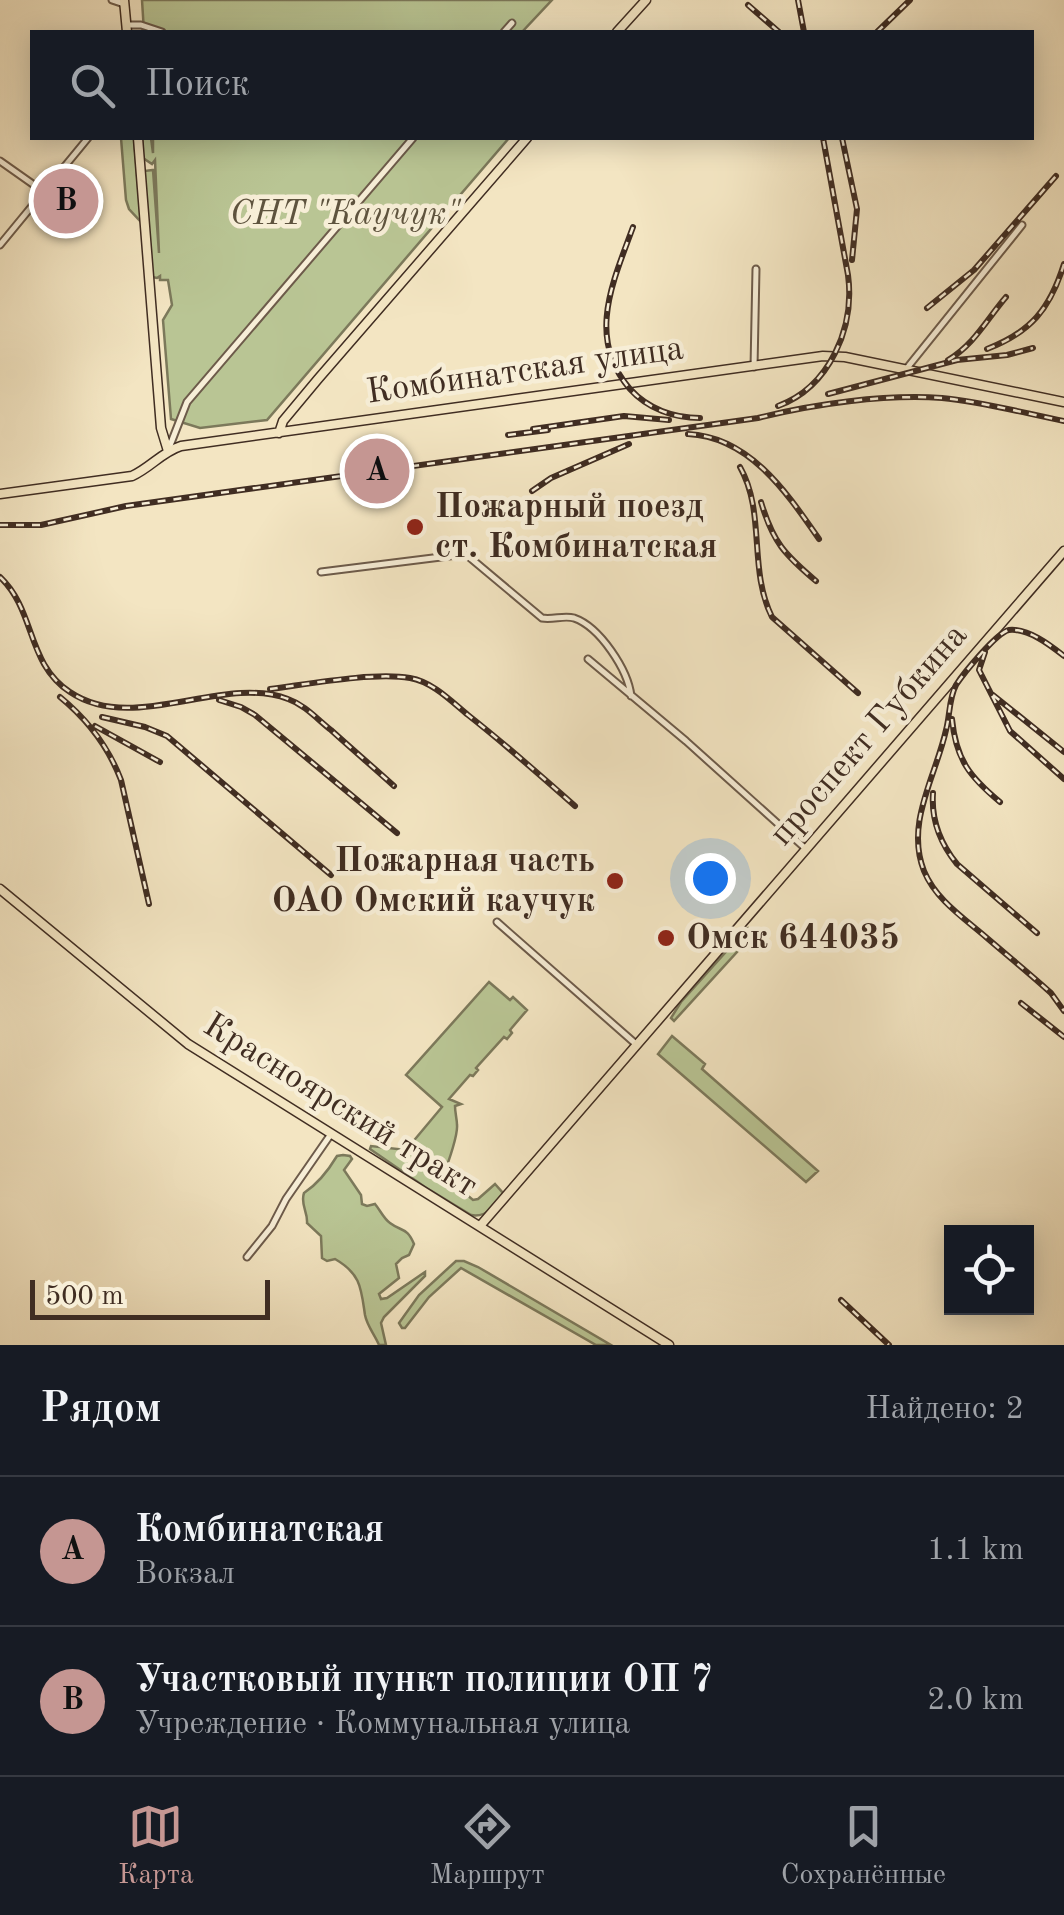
<!DOCTYPE html>
<html lang="ru">
<meta charset="utf-8">
<style>
body{margin:0;font-family:"Old Standard TT",serif;background:#20242c;color:#f1f3f6}
.controls{position:absolute;right:30px;bottom:30px;display:grid;overflow:hidden;border-radius:0px;box-shadow:0 5px 25px #0003}
.controls button{width:90px;height:90px;display:grid;place-items:center;padding:0;border:0;border-bottom:2px solid #363941;background:#171b24;color:#f1f3f6;font:50px sans-serif}
.scale{position:absolute;left:30px;bottom:25px;width:240px;box-sizing:border-box;padding-left:10px;border:5px solid #402d22;border-top:0;font-size:28px;line-height:35px;white-space:nowrap;color:#402d22;-webkit-text-stroke:8px #f7eed7;paint-order:stroke}
.you{position:absolute;left:710px;top:878px;width:35px;height:35px;margin:-25px;border:8px solid #fff;border-radius:50%;background:#1a73e8;box-shadow:0 0 0 15px #1a73e833}
.badge{display:grid;place-items:center;width:65px;height:65px;border-radius:50%;background:#c59692;color:#111;font-size:32px;font-weight:700}
.pin{position:absolute;translate:-50% -50%;border:5px solid #fff;box-shadow:0 2px 10px #0006}
.list{margin:0;padding:0;list-style:none}
h2{display:flex;justify-content:space-between;align-items:center;height:130px;margin:0;padding:0 40px;font-size:42px}
h2 small{font-size:32px;font-weight:400;color:#9ea1a6}
.list li{display:grid;grid-template-columns:65px 1fr auto;gap:30px;align-items:center;box-sizing:border-box;height:150px;padding:0 40px;border-top:2px solid #363941}
.list b{display:block;font-size:38px;white-space:nowrap}
.list p{margin:0;font-size:32px;white-space:nowrap;color:#9ea1a6}
.list em{font-size:32px;font-style:normal;color:#9ea1a6}
.icon{flex:none;width:55px;height:55px;fill:none;stroke:currentColor;stroke-width:2;stroke-linecap:round;stroke-linejoin:round}
.map{position:relative;flex:none;width:1064px;height:1345px;overflow:hidden}
.search{position:absolute;background:#171b24;box-shadow:0 5px 25px #0003;left:30px;right:30px;top:30px;height:110px;display:flex;align-items:center;gap:25px;box-sizing:border-box;padding:0 35px;border-radius:0px;color:#9ea1a6;font-size:38px}
.sheet{height:430px;background:#171b24}
nav{display:flex;justify-content:space-around;align-items:center;box-sizing:border-box;height:140px;border-top:2px solid #363941;background:#171b24;font-size:28px;color:#9ea1a6}
nav a{display:grid;justify-items:center;gap:5px}
nav .on{color:#c59692}
.map>svg:first-child{display:block}
.green{fill:#b9c594;stroke:#7c795b;stroke-width:2.5}
.lines{fill:none;stroke-linecap:round;stroke-linejoin:round}
.minor-casing{stroke:#6d5b4a;stroke-width:9}
.major-casing{stroke:#402d22;stroke-width:11}
.minor{stroke:#f7eed7;stroke-width:5}
.major{stroke:#f3e5c2;stroke-width:8}
.rail-casing{stroke:#402d22;stroke-width:6}
.rail{stroke:#f7eed7;stroke-width:2.5;stroke-dasharray:8;stroke-linecap:butt}
.poi-dot{fill:#8f2418;stroke:#f7eed7;stroke-width:4}
.labels{text-anchor:middle;dominant-baseline:central;stroke-width:9;stroke-linejoin:round;paint-order:stroke}
.park-label{font-size:35px;font-style:italic;fill:#5e533e;stroke:#f7eed7}
.street-label{font-size:35px;fill:#402d22;stroke:#f7eed7}
.poi-label{font-size:35px;font-weight:bold;fill:#402d22;stroke:#f7eed7;text-anchor:start}
</style>
<div class="map">
<svg width="1064" height="1345" viewBox="0 0 1064 1345">
<rect width="100%" height="100%" fill="#f3e5c2"/>
<filter id="stains"><feTurbulence type="fractalNoise" baseFrequency=".002" numOctaves="4"/><feColorMatrix values="0 0 0 0 .2 0 0 0 0 .09 0 0 0 0 .02 0 0 0 .5 -.17"/></filter>
<radialGradient id="worn" r=".72"><stop offset=".6" stop-color="#630" stop-opacity="0"/><stop offset="1" stop-color="#630" stop-opacity=".3"/></radialGradient>
<path class="green" d="M142,0H552L523,31L524,32H144Z
M121,138H134L141,222L129,209L126,200Z
M142,138H151L153,153V138H509L267,420L200,428L171,419L163,320L172,305L168,280H160V276L157,278L152,277L144,171L153,170L159,253L155,160L152,164L143,158Z
M748,928L752,932L747,941L674,1021L671,1018L681,1002L732,945L739,933Z
M489,982L510,1000L513,997L527,1010L510,1030L512,1033L507,1039L504,1037L476,1068L478,1070L473,1076L470,1075L449,1099L461,1104L455,1106C455,1113 457,1119 457,1125C458,1134 449,1161 445,1170L448,1179L473,1200L478,1199L495,1184L503,1193C498,1205 486,1218 471,1215L425,1187L370,1149L371,1146L406,1150L442,1107L406,1075Z
M672,1036L705,1064L702,1069L818,1171L806,1182L658,1054Z
M343,1155L350,1156L352,1159L344,1170L361,1195L362,1204L367,1206L375,1204C380,1210 384,1219 390,1223C402,1232 407,1227 414,1244L409,1255L402,1258L396,1264L399,1278L379,1294L381,1299L387,1298L425,1272V1276L384,1317L381,1323L386,1345H379C375,1335 367,1326 365,1315C361,1288 361,1274 335,1259L327,1261L322,1258L321,1236L307,1223C308,1212 300,1204 304,1193C319,1183 328,1171 337,1156Z
M456,1261H464L478,1267L611,1345H596L461,1268L429,1297L405,1328H402L399,1323L419,1295Z"/>
<g class="lines">
<defs>
<path id="minor" d="M112,0L124,4
M126,25H141L162,32
M504,32L512,23
M0,161L44,192
M0,245L88,138
M754,367L756,269
M907,368L1022,225
M169,448L187,402L413,138
M321,572L457,555L468,556L542,618C553,620 564,615 574,618C600,627 628,670 631,696
M588,659L686,741L806,849
M497,922L637,1045
M247,1257L272,1226L286,1199L331,1134"/>
<path id="major" d="M124,0L127,32
M617,32L646,0
M138,138L161,428L168,451
M279,433L283,421L318,379L527,138
M0,494L132,476C150,468 162,452 181,446L823,356L845,357L1064,402
M0,889L188,1044L669,1345
M480,1226L1064,551"/>
</defs>
<use href="#minor" class="minor-casing"/>
<use href="#major" class="major-casing"/>
<use href="#minor" class="minor"/>
<use href="#major" class="major"/>
<defs>
<path id="rail" d="M798,0L804,32
M748,5L779,32
M877,32L910,0
M842,138L857,209L852,260
M633,227C613,282 586,338 630,389C648,409 674,418 700,418
M927,308L974,270L1056,176
M987,349C1031,332 1050,309 1064,264
M948,360C974,345 987,319 1006,297
M828,394L957,360L1007,355L1033,348
M778,406C830,387 855,327 848,275L823,138
M533,429L624,416L669,420
M688,434C750,437 787,493 819,539
M508,435L548,430
M740,467C766,513 748,569 772,617L858,693
M532,491L551,478L629,444
M761,502C773,542 784,554 816,581
M0,525H41L126,506L758,418C813,404 885,394 942,398C983,402 1024,413 1064,421
M0,577C36,611 26,663 70,692C134,735 222,674 288,699C305,705 317,719 331,730C352,749 373,767 394,786
M985,652L979,670L1010,731L1064,779
M1064,656C1050,645 1028,628 1009,630C997,632 963,674 956,685C949,698 950,715 946,730C936,776 905,823 924,871C936,900 964,918 987,938C1008,956 1030,974 1051,993L1064,1011
M270,689C309,684 373,672 410,678C433,682 451,701 468,715C505,744 540,775 575,806
M993,695L1064,752
M60,697C88,720 108,746 121,780L149,904
M219,700L241,707L255,715L397,833
M102,717L145,727L167,736L331,875
M952,719C956,760 970,777 1000,802
M95,726L160,762
M933,793C931,821 940,843 957,864L1037,933
M1021,1003L1064,1037
M841,1300L889,1345"/>
</defs>
<use href="#rail" class="rail-casing"/>
<use href="#rail" class="rail"/>
</g>
<g class="poi-dot">
<circle cx="415" cy="527" r="10"/>
<circle cx="615" cy="881" r="10"/>
<circle cx="666" cy="938" r="10"/>
</g>
<g class="labels">
<g class="park-label">
<text x="345" y="214">СНТ "Каучук"</text>
</g>
<g class="street-label">
<text transform="translate(525 371) rotate(-8)">Комбинатская улица</text>
<text transform="translate(869 735) rotate(-49)">проспект Губкина</text>
<text transform="translate(340 1106) rotate(32)">Красноярский тракт</text>
</g>
<g class="poi-label">
<text x="435" y="507">Пожарный поезд<tspan x="435" dy="40">ст. Комбинатская</tspan></text>
<text x="595" y="861" text-anchor="end">Пожарная часть<tspan x="595" dy="40">ОАО Омский каучук</tspan></text>
<text x="686" y="938">Омск 644035</text>
</g>
</g>
<rect width="100%" height="100%" filter="url(#stains)"/>
<rect width="100%" height="100%" fill="url(#worn)"/>
</svg>
<div class="controls">
<button><svg class="icon" aria-label="locate" viewBox="0 0 24 24"><circle cx="12" cy="12" r="6"/><path d="M12 2v4M12 18v4M2 12h4M18 12h4"/></svg></button>
</div>
<div class="scale">500 m</div>
<div class="you"></div>
<div class="pin badge" style="left:377px;top:471px">A</div>
<div class="pin badge" style="left:66px;top:201px">B</div>
<div class="search"><svg class="icon" aria-label="search" viewBox="0 0 24 24"><circle cx="10" cy="10" r="6"/><path d="M15 15l6 6"/></svg>Поиск</div>
</div>
<section class="sheet">
<h2>Рядом<small>Найдено: 2</small></h2>
<ul class="list">
<li><span class="badge">A</span><div><b>Комбинатская</b><p>Вокзал</p></div><em>1.1 km</em></li>
<li><span class="badge">B</span><div><b>Участковый пункт полиции ОП 7</b><p>Учреждение · Коммунальная улица</p></div><em>2.0 km</em></li>
</ul>
</section>
<nav>
<a class="on"><svg class="icon" aria-label="map" viewBox="0 0 24 24"><path d="M3 6l6-2 6 2 6-2v14l-6 2-6-2-6 2zM9 4v14M15 6v14"/></svg>Карта</a>
<a><svg class="icon" aria-label="directions" viewBox="0 0 24 24"><path d="M12 3l9 9-9 9-9-9zM9 14v-3h6M13 9l2 2-2 2"/></svg>Маршрут</a>
<a><svg class="icon" aria-label="saved" viewBox="0 0 24 24"><path d="M7 4h10v16l-5-4-5 4z"/></svg>Сохранённые</a>
</nav>
